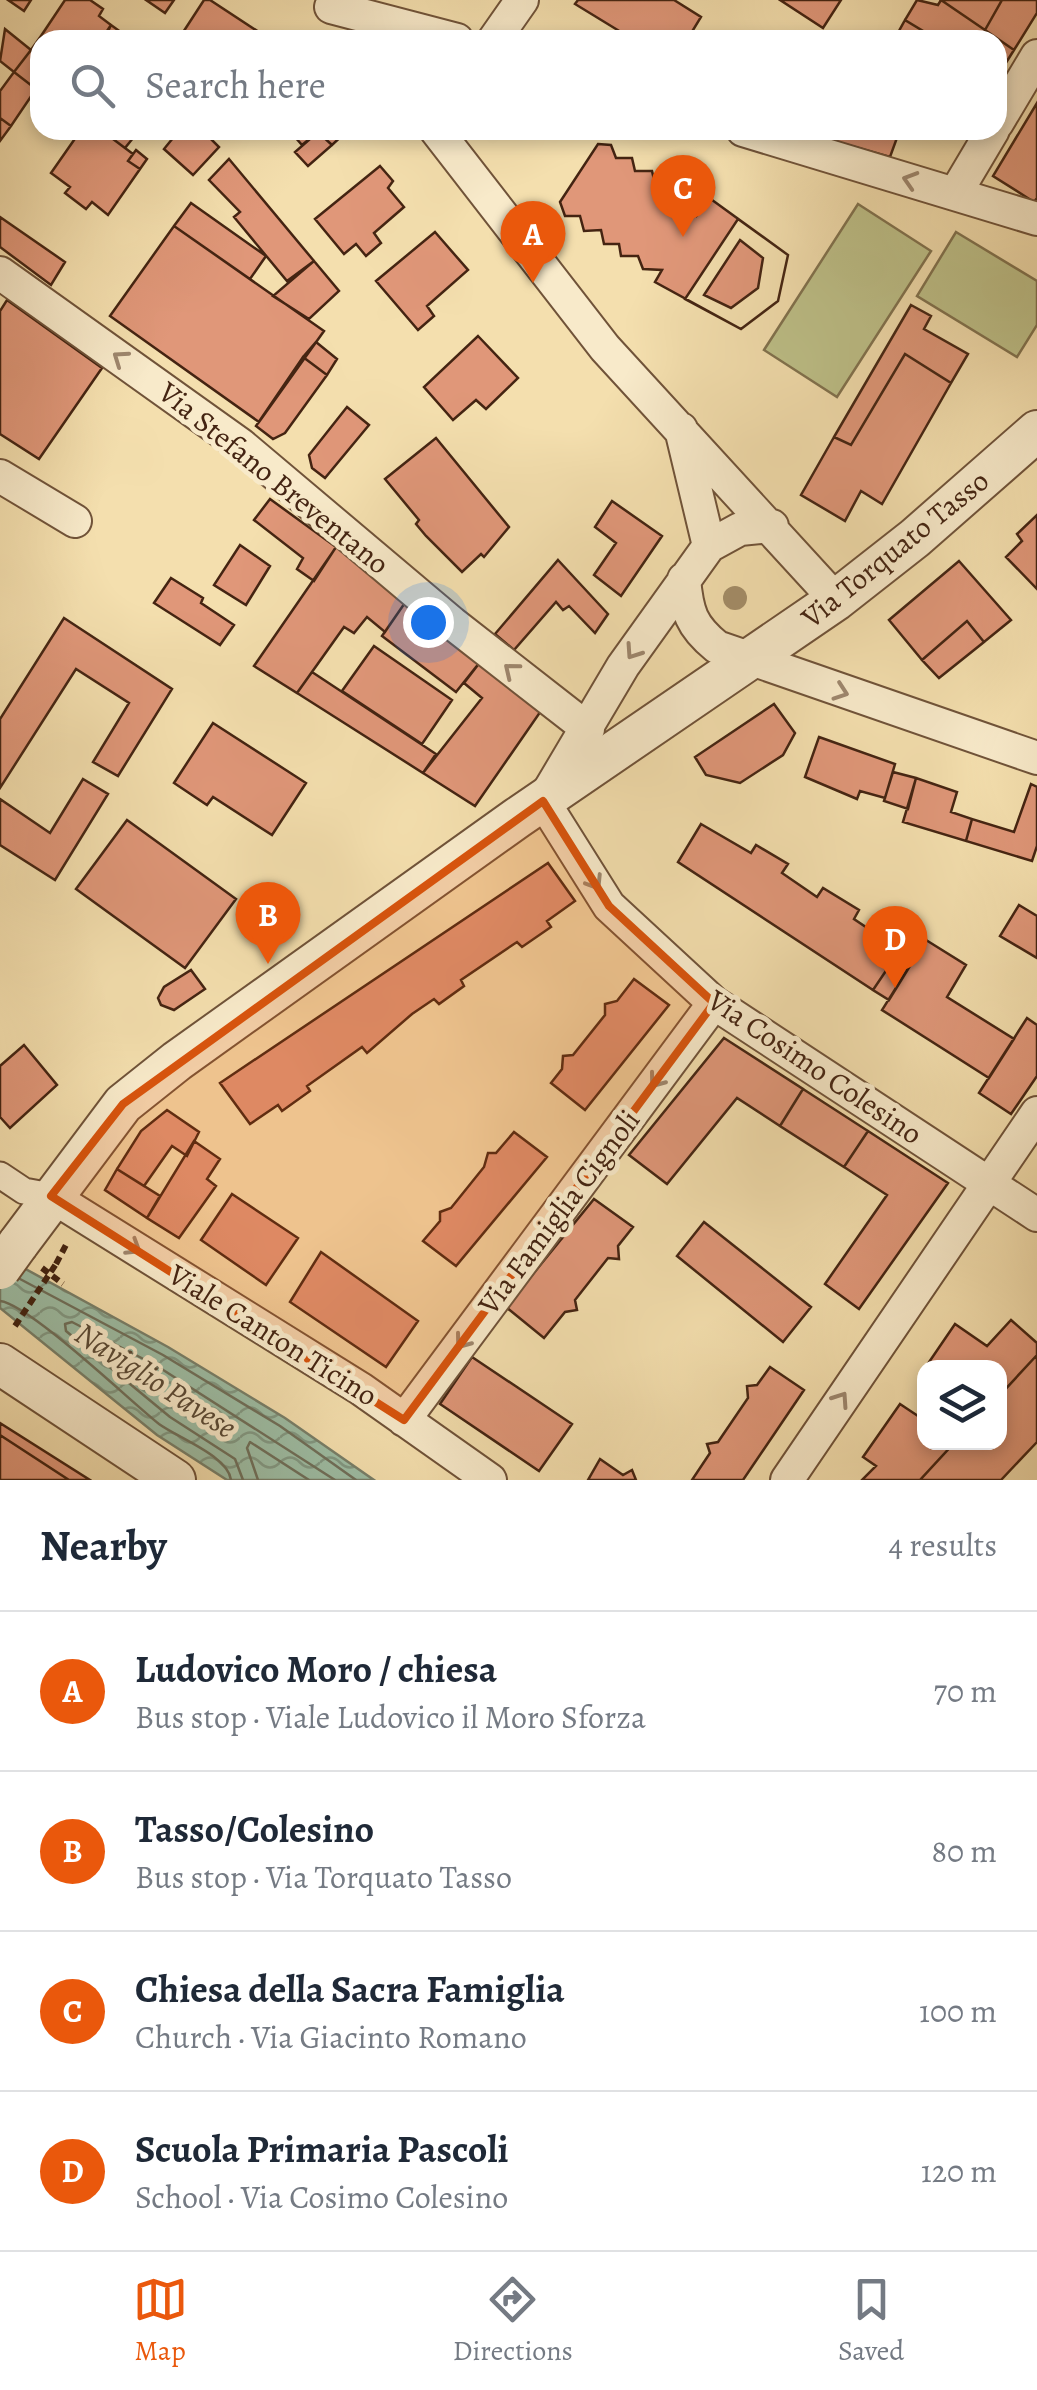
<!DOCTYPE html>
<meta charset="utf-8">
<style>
body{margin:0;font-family:Alegreya,serif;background:#f6f6f7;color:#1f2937}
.controls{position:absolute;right:30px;bottom:30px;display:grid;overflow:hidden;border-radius:20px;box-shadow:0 5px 15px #0003}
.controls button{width:90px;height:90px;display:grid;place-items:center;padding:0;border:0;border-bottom:2px solid #e0e1e3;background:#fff;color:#1f2937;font:50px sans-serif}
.you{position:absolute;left:428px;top:622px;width:35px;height:35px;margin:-25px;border:8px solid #fff;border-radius:50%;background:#1a73e8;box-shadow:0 0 0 15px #1a73e833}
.badge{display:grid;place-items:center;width:65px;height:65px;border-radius:50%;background:#ea580c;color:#fff;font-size:32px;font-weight:700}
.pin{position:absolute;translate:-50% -82px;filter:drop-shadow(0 2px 5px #0008)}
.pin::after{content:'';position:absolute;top:52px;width:35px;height:30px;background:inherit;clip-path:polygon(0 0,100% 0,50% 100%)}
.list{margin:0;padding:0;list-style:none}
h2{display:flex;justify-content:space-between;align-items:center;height:130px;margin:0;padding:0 40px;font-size:42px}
h2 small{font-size:32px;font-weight:400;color:#747a83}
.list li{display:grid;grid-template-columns:65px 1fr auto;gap:30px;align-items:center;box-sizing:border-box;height:160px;padding:0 40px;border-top:2px solid #e0e1e3}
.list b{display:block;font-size:38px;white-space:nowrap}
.list p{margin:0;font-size:32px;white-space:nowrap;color:#747a83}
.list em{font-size:32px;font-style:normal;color:#747a83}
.icon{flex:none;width:55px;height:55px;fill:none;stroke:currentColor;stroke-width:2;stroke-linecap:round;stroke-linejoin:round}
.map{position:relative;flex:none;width:1037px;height:1480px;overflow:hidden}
.search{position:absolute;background:#fff;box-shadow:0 5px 15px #0003;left:30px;right:30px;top:30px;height:110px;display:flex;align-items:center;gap:25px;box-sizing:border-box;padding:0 35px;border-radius:30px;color:#747a83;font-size:38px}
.sheet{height:770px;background:#fff}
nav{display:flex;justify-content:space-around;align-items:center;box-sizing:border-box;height:140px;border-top:2px solid #e0e1e3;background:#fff;font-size:28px;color:#747a83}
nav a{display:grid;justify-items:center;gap:5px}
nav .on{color:#ea580c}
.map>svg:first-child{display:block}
.green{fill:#bec189;stroke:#81724e;stroke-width:2.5}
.water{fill:url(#water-waves);stroke:#79806a;stroke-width:2.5}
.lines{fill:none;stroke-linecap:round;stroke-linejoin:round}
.shore{stroke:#70705b;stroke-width:2.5}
.building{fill:#e09779;stroke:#442412;stroke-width:2.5;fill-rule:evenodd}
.pedestrian-casing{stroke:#705339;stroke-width:29}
.minor-casing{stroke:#705339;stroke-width:36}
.tertiary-casing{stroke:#705339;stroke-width:44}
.path{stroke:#442412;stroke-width:6;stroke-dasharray:8 5;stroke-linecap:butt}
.pedestrian{stroke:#f8eaca;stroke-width:25}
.minor{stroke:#f8eaca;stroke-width:32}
.tertiary{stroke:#f8eaca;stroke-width:40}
.tertiary-bridge-casing{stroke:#705339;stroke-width:44;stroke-linecap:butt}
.path-bridge{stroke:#442412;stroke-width:6;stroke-dasharray:8 5;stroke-linecap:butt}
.tertiary-bridge{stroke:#f8eaca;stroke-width:40}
.tree{fill:#a48e69}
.oneway{stroke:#9e876e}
.marked{fill:#d8540d;fill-opacity:0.2;stroke:#d8540d;stroke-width:8;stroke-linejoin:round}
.labels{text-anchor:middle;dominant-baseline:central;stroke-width:10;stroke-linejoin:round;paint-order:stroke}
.street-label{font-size:30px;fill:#442412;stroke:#f8eaca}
.water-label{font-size:32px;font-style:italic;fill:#5a4a36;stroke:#f8eaca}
</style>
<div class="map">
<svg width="1037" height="1480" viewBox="0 0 1037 1480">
<defs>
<pattern id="water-waves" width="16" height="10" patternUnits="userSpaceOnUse" patternTransform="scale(2.5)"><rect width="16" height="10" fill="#9dbda4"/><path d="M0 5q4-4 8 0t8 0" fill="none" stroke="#829984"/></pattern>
</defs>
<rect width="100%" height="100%" fill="#f4dfae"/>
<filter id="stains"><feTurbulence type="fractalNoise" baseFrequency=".002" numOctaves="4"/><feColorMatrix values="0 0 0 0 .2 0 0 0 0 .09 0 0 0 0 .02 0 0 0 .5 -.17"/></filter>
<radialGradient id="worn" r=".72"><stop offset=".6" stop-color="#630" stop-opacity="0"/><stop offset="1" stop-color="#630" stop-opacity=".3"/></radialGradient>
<path class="green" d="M858,204L931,251L837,397L764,350Z
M956,232L1037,281V325L1017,357L917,296Z"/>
<path class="water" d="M0,1255L168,1347L285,1418L374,1480H227L157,1435L0,1308Z"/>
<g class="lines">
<path class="shore" d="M20,1279L163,1355L280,1426L356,1480
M0,1301C29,1304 130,1401 159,1424C178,1438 228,1456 231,1480
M243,1480L235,1459L170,1417L66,1331L65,1324L72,1322L157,1366L335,1480
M258,1480L247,1448L250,1442L309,1480"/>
</g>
<path class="building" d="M8,0H31L24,11Z
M65,0H90L103,9L99,16L111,25L101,40H47L41,36Z
M146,0H174L165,13Z
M204,0H210L268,38L178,40Z
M578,0H674L701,17L687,40H634L575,4Z
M780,0H841L823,28Z
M917,0L938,5L941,0L985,30L978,40H918L923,31L905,20Z
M941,0H1002L985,30Z
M1002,0H1037V13L1014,50L985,30Z
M905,20L923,31L918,40H894Z
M111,25L129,38L104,40Z
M5,29L31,50L14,72L0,61Z
M985,30L1014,50L997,77V40H978Z
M41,36L47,40H40V56L31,50Z
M31,50L40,56L36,89L14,72Z
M14,72L36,89L11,126L0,118V91Z
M1037,103V198L1034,202L993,176Z
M0,118L11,126L0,141Z
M81,130H101L133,154L128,161L140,169L108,215L92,202L86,209L65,193L70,187L51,173Z
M101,130H122L133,138L125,148Z
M174,130H202L219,147L193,175L164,149L177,133Z
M289,130H346L347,131L332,145L318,132L302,145Z
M891,130L898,135L890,157L802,132Z
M318,132L332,145L308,166L295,152Z
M598,144L611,145L616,158H632L635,171H652L655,184H673L677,198H692L697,215L708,197L788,255L778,301L741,329L655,282L662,270L643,269L638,256H621L619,244H604L601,230L584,231L580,216H565L560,202Z
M136,150L147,159L140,169L128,161Z
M229,159L314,261L287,281L234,217L240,212L209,180Z
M380,166L393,181L388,188L404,207L374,233L381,243L366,256L356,244L344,254L315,219Z
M191,203L266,256L250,279L174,226Z
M0,217L65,262L51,285L0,247Z
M738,219L788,255L778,301L741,329L685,299ZM740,240L763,258L758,288L731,308L704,295Z
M174,226L324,331L259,422L110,316Z
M435,232L468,270L427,306L434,316L418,330L376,281Z
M314,261L339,291L309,319L273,296Z
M7,300L102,368L39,459L0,434V311Z
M911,305L931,316L924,329L968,354L951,383L905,354L851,445L834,437Z
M478,336L518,378L486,409L476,400L453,420L424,387Z
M316,342L337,359L327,375L303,357Z
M905,354L951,383L882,504L861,491L845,521L801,495L834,437L851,445Z
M303,357L327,375L285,433L273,439L256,426Z
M347,407L369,425L325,478L312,468L309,455Z
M436,438L509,527L484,557L481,554L462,572L426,536L416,524L419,520L385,479Z
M270,499L336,547L314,581L297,569L303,558L254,520Z
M612,501L662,536L621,596L594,575L616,543L595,527Z
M1037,515V589L1006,557L1022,541L1017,534Z
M341,540L411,594L385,632L367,617L354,633L344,627L297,693L254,666Z
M240,545L270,566L246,605L214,585Z
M558,560L608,614L595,633L569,606L563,610L556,602L514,650L495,634Z
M959,561L1011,620L984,642L967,621L922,660L889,620Z
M171,578L203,598L201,603L234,625L220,645L154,603Z
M411,594L484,657L456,692L382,636Z
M64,618L172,689L118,776L93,762L129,703L76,669L0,788V719Z
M967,621L984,642L939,678L922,660Z
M374,646L452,700L422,744L342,691Z
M484,657L543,708L475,806L423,773L482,698L464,683Z
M312,672L436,754L423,773L297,693Z
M774,704L795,733L783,755L740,783L706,775L695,757Z
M213,723L306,783L272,835L213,797L207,805L174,783Z
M819,737L895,764L885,798L860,791L857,799L805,777Z
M893,772L916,778L908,809L884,801Z
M916,778L957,792L951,812L972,819L966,841L903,822Z
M83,779L108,794L55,880L0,845V799L50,833Z
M1031,784L1037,787V846L1032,861L966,841L972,819L1014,832Z
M127,820L236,899L185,968L76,889Z
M701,824L751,853L756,845L788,864L782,873L817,897L823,888L859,910L854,919L900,950L873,990L678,862Z
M548,863L575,901L547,921L551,927L522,947L517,942L461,980L464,986L439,1004L434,999L412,1014L367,1053L362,1047L307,1086L310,1091L282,1111L278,1105L250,1124L220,1083Z
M1019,905L1037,916V958L1000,936Z
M912,932L926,940L889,1000L873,990Z
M926,940L966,965L947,997L1014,1039L989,1078L882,1010Z
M191,970L205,989L174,1010L161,1005L158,998L164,987Z
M634,979L669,1005L585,1110L551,1083L562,1069L563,1056L573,1055L605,1015V1004L617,1001Z
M1027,1018L1037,1025V1076L1011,1114L979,1093Z
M724,1038L803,1089L780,1126L737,1098L667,1184L629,1155Z
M24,1045L57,1085L10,1128L0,1117V1066Z
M803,1089L868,1131L844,1167L780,1126Z
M167,1110L199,1132L187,1156L172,1146L144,1186L117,1169L141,1131Z
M868,1131L948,1183L859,1309L825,1284L887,1195L844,1167Z
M514,1132L547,1157L456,1266L423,1241L440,1221V1212L451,1208L484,1167L488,1153H496Z
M194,1141L220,1159L207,1179L216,1186L179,1238L147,1218Z
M117,1169L160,1196L147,1218L105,1190Z
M232,1194L298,1238L266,1285L201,1240Z
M594,1199L633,1227L618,1246L619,1259L608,1258L575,1300L577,1310L565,1312L544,1338L506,1307Z
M704,1222L811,1307L783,1342L677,1256Z
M321,1252L418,1321L386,1367L290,1302Z
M1011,1320L1037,1343V1355L1000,1395V1368H925L955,1324L987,1346Z
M1037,1355V1442L1001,1480H920L955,1442H1000V1395Z
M472,1357L572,1424L539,1471L440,1404Z
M770,1367L804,1390L743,1480H692L710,1453L707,1444L718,1442L748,1398L747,1386L757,1385Z
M900,1404L921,1418L924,1413V1442H955L920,1480H862L876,1466L863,1457Z
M0,1423L90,1480H69L0,1435Z
M0,1435L69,1480H0Z
M600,1459L623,1475L632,1470L636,1480H588Z"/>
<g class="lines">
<defs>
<path id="pedestrian" d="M0,1175L24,1191L51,1196"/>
<path id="minor" d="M331,7L457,40
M494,40L522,0
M997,123L1037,56
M436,130L605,348L836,600
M743,130L1037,219
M955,194L993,130
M0,273L241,445L452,623L588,729
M681,429L709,546
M0,476L75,521
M772,526L740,529L709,546L623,666L543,801L609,906L714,1003L1037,1215
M684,579C687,612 691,626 717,647L1037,758
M51,1196L361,1389L490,1480
M404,1420L714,1003
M787,1480L1037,1113"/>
<path id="tertiary" d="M18,1244L123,1104L177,1061L517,818L836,600L915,538L1037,431
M0,1364L175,1480"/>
</defs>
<use href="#pedestrian" class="pedestrian-casing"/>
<use href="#minor" class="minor-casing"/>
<use href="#tertiary" class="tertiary-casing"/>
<path class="path" d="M56,1264L67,1243
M42,1268L63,1284"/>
<use href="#pedestrian" class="pedestrian"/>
<use href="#minor" class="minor"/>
<use href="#tertiary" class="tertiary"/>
<defs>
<path id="tertiary-bridge" d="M0,1269L18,1244"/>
</defs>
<use href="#tertiary-bridge" class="tertiary-bridge-casing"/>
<path class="path-bridge" d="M15,1326L56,1264"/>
<use href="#tertiary-bridge" class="tertiary-bridge"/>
</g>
<circle class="tree" cx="735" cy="598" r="12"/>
<defs><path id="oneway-chevron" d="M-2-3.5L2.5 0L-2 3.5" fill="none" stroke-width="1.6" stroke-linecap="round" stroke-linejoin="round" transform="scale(2.5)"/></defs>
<g class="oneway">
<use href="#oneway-chevron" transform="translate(910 180) rotate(-163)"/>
<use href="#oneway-chevron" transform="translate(120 358) rotate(-145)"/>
<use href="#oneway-chevron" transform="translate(633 652) rotate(124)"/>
<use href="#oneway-chevron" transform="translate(511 670) rotate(-141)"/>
<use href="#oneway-chevron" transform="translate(841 692) rotate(19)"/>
<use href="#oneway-chevron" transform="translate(595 883) rotate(58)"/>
<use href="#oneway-chevron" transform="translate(656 1081) rotate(127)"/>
<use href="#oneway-chevron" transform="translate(134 1248) rotate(32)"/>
<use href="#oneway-chevron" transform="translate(462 1342) rotate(127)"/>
<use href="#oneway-chevron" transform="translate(841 1399) rotate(-56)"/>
</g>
<path class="marked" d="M543,801L609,906L714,1003L404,1420L51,1196L123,1104Z"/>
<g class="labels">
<g class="street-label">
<text transform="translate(274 478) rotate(39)">Via Stefano Breventano</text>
<text transform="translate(895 549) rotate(-39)">Via Torquato Tasso</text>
<text transform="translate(815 1067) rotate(34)">Via Cosimo Colesino</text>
<text transform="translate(559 1212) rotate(-53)">Via Famiglia Cignoli</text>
<text transform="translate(273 1335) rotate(32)">Viale Canton Ticino</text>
</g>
<g class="water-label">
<text transform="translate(156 1380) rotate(33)">Naviglio Pavese</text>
</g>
</g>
<rect width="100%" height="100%" filter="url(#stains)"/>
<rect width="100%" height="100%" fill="url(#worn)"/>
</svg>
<div class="controls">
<button><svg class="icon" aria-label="layers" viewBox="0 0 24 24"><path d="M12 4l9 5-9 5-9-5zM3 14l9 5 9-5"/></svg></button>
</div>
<div class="you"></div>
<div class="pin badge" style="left:533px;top:283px">A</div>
<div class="pin badge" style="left:268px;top:964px">B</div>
<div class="pin badge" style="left:683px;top:237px">C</div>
<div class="pin badge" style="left:895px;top:988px">D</div>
<div class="search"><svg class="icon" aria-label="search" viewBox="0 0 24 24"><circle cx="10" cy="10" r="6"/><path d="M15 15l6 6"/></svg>Search here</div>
</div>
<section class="sheet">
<h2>Nearby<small>4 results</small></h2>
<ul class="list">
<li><span class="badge">A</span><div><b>Ludovico Moro / chiesa</b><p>Bus stop · Viale Ludovico il Moro Sforza</p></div><em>70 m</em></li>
<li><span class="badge">B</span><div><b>Tasso/Colesino</b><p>Bus stop · Via Torquato Tasso</p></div><em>80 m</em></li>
<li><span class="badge">C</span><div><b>Chiesa della Sacra Famiglia</b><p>Church · Via Giacinto Romano</p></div><em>100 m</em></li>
<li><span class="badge">D</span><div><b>Scuola Primaria Pascoli</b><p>School · Via Cosimo Colesino</p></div><em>120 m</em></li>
</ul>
</section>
<nav>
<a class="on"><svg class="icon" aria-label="map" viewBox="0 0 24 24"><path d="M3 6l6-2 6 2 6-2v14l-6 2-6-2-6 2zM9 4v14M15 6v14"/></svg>Map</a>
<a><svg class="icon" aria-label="directions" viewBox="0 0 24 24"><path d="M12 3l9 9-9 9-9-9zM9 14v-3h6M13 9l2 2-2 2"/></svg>Directions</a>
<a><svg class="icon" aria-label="saved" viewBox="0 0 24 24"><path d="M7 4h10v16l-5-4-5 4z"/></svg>Saved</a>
</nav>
